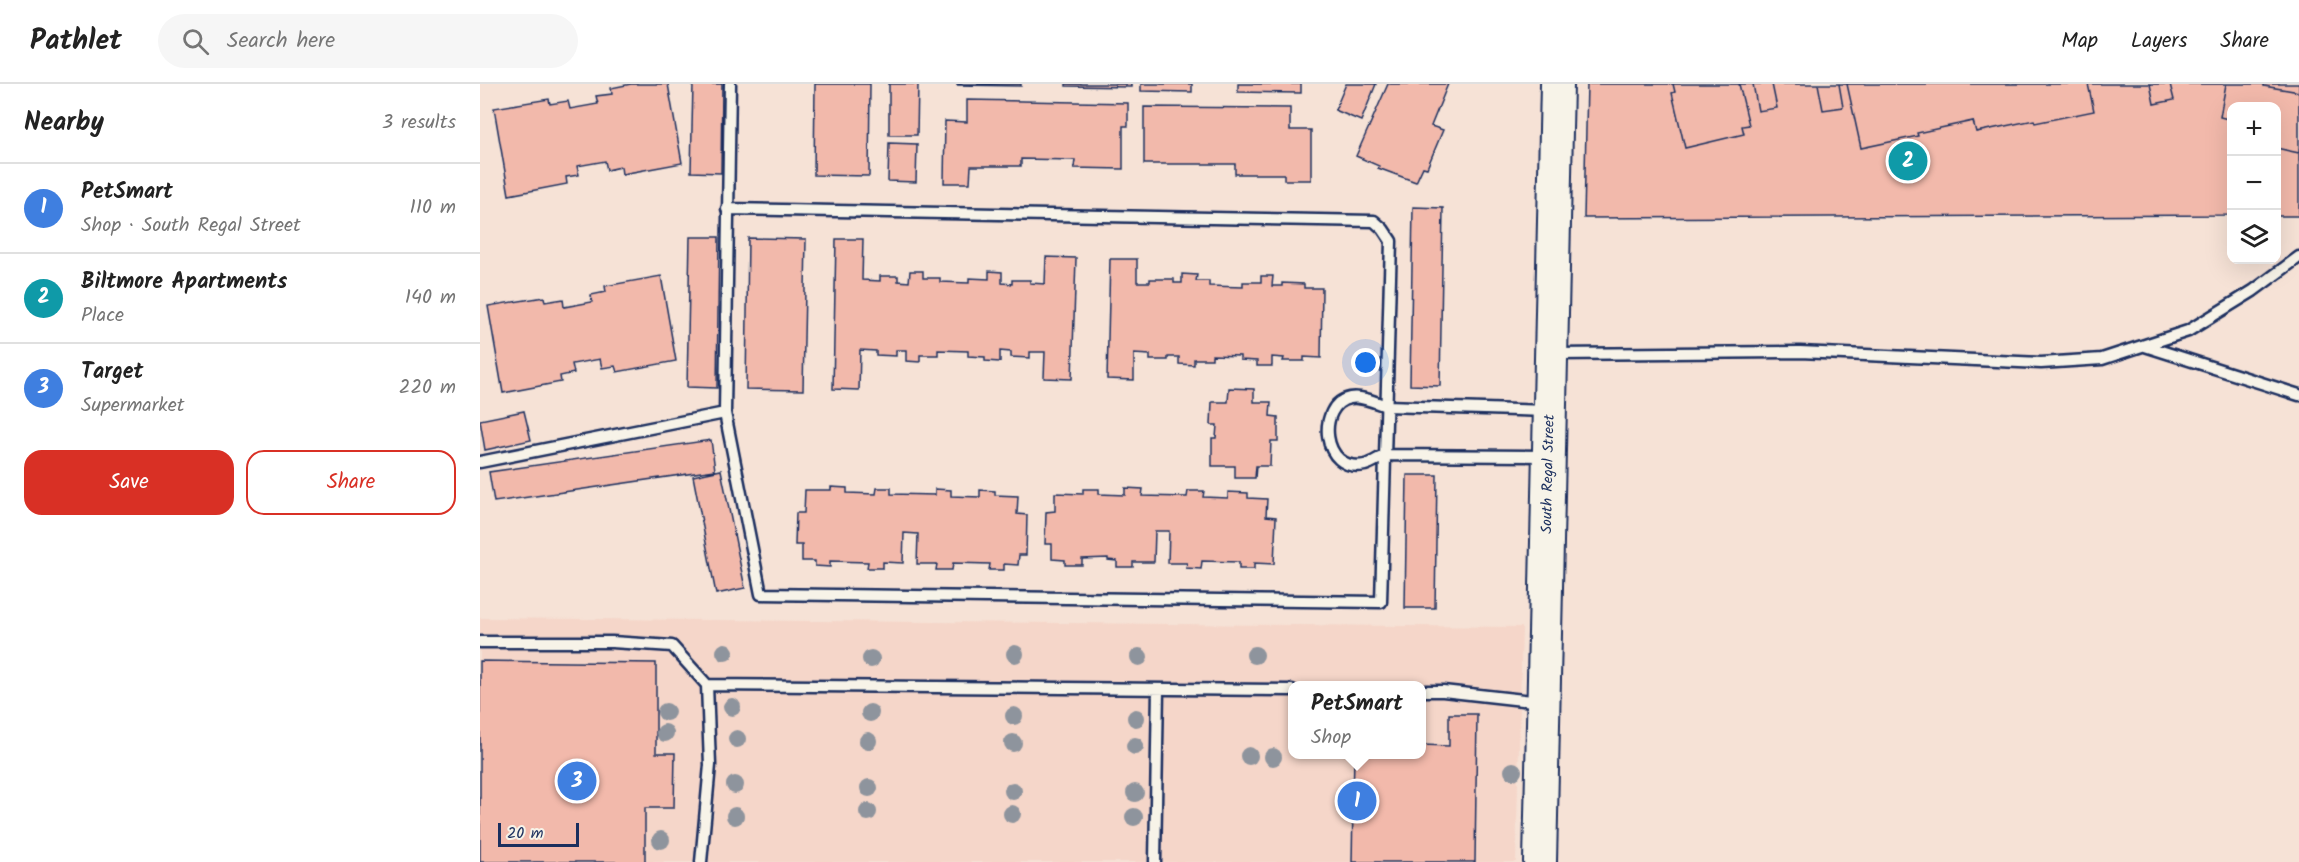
<!DOCTYPE html>
<meta charset="utf-8">
<style>
body{margin:0;font-family:Kalam,sans-serif;background:#f6f6f6;color:#222}
.controls{position:absolute;right:18px;top:18px;display:grid;overflow:hidden;border-radius:12px;box-shadow:0 6px 24px #0002}
.controls button{width:54px;height:54px;display:grid;place-items:center;padding:0;border:0;border-bottom:2px solid #e0e0e0;background:#fff;color:#222;font:30px sans-serif}
.scale{position:absolute;left:18px;bottom:15px;width:81px;box-sizing:border-box;padding-left:6px;border:3px solid #1b2f5e;border-top:0;font-size:16px;line-height:21px;white-space:nowrap;color:#1b2f5e;-webkit-text-stroke:4px #f7f3e8;paint-order:stroke}
.you{position:absolute;left:886px;top:279px;width:21px;height:21px;margin:-15px;border:4px solid #fff;border-radius:50%;background:#1a73e8;box-shadow:0 0 0 9px #1a73e833}
.badge{display:grid;place-items:center;width:39px;height:39px;border-radius:50%;background:#d93025;color:#fff;font-size:20px;font-weight:700}
.pin{position:absolute;translate:-50% -50%;border:3px solid #fff;box-shadow:0 2px 6px #0006}
.popup{position:absolute;left:808px;top:597px;width:138px;height:78px;box-sizing:border-box;display:grid;place-content:center;border-radius:12px;background:#fff;filter:drop-shadow(0 2px 4px #0005);font-size:20px;white-space:nowrap;color:#767676}
.popup b{font-size:22px;color:#222}
.popup::after{content:'';position:absolute;left:50%;top:100%;margin-left:-12px;border:12px solid transparent;border-top-color:#fff}
.list{margin:0;padding:0;list-style:none}
h2{display:flex;justify-content:space-between;align-items:center;height:78px;margin:0;padding:0 24px;font-size:26px}
h2 small{font-size:20px;font-weight:400;color:#767676}
.list li{display:grid;grid-template-columns:39px 1fr auto;gap:18px;align-items:center;box-sizing:border-box;height:90px;padding:0 24px;border-top:2px solid #e0e0e0}
.list b{display:block;font-size:22px;white-space:nowrap}
.list p{margin:0;font-size:20px;white-space:nowrap;color:#767676}
.list em{font-size:20px;font-style:normal;color:#767676}
.actions{display:flex;gap:12px;padding:18px 24px}
.actions a{flex:1;padding:14px 0;border:2px solid #d93025;border-radius:18px;text-align:center;font-size:21px;color:#d93025}
.actions .main{background:#d93025;color:#fff}
.icon{flex:none;width:33px;height:33px;fill:none;stroke:currentColor;stroke-width:2;stroke-linecap:round;stroke-linejoin:round}
.map{position:relative;flex:none;width:1819px;height:778px;overflow:hidden}
header{display:flex;align-items:center;gap:36px;box-sizing:border-box;height:84px;padding:0 30px;background:#fff;border-bottom:2px solid #e0e0e0}
header strong{font-size:28px}
nav{display:flex;gap:33px;margin-inline-start:auto;font-size:21px}
.search{width:420px;height:54px;background:#f6f6f6;display:flex;align-items:center;gap:15px;box-sizing:border-box;padding:0 21px;border-radius:33px;color:#767676;font-size:22px}
main{display:flex}
aside{flex:1;background:#fff}
.map>svg:first-child{display:block}
.built{fill:#f5d6c9;fill-rule:evenodd}
.building{fill:#f2b9ab;stroke:#1b2f5e;stroke-width:1.5}
.lines{fill:none;stroke-linecap:round;stroke-linejoin:round}
.lane-casing{stroke:#1b2f5e;stroke-width:15}
.secondary-casing{stroke:#1b2f5e;stroke-width:36}
.lane{stroke:#f7f3e8;stroke-width:10}
.secondary{stroke:#f7f3e8;stroke-width:32}
.tree{fill:#8e949d}
.labels{text-anchor:middle;dominant-baseline:central;stroke-width:4.5;stroke-linejoin:round;paint-order:stroke}
.street-label{font-size:15px;fill:#1b2f5e;stroke:#f7f3e8}
</style>
<header>
<strong>Pathlet</strong>
<div class="search"><svg class="icon" aria-label="search" viewBox="0 0 24 24"><circle cx="10" cy="10" r="6"/><path d="M15 15l6 6"/></svg>Search here</div>
<nav><a>Map</a><a>Layers</a><a>Share</a></nav>
</header>
<main>
<aside>
<h2>Nearby<small>3 results</small></h2>
<ul class="list">
<li><span class="badge" style="background:#3f7fe0">1</span><div><b>PetSmart</b><p>Shop · South Regal Street</p></div><em>110 m</em></li>
<li><span class="badge" style="background:#0f9aa8">2</span><div><b>Biltmore Apartments</b><p>Place</p></div><em>140 m</em></li>
<li><span class="badge" style="background:#3f7fe0">3</span><div><b>Target</b><p>Supermarket</p></div><em>220 m</em></li>
</ul>
<div class="actions"><a class="main">Save</a><a>Share</a></div>
</aside>
<div class="map">
<svg width="1819" height="778" viewBox="0 0 1819 778">
<rect width="100%" height="100%" fill="#f6e2d6"/>
<filter id="ink" filterUnits="userSpaceOnUse"><feTurbulence type="fractalNoise" baseFrequency=".0167" numOctaves="2"/><feDisplacementMap in="SourceGraphic" scale="12" xChannelSelector="R" yChannelSelector="G"/><feConvolveMatrix kernelMatrix="1 2 1 2 8 2 1 2 1" color-interpolation-filters="sRGB"/></filter>
<g filter="url(#ink)">
<path class="built" d="M0,534L1042,543L1036,778H0ZM812,602H942V670H812Z"/>
<path class="building" d="M151,0H188L202,79L142,90L141,83L127,86L125,77L97,82L99,91L86,93L87,100L29,111L14,24L69,15L70,20L88,17L90,25L118,20L116,12L132,10L131,4Z
M213,0H242L241,89L211,88Z
M335,0H390L389,92L334,91Z
M409,0H438L437,51H409Z
M477,0H541V2L477,1Z
M586,0H651V3L586,2Z
M661,0H712V8L661,7Z
M758,0H821V9L758,8Z
M866,0H896L881,37L855,26Z
M908,0H968L951,42L963,46L947,84L943,83L936,98L898,84L899,82L876,72Z
M1107,0H1819V132H1796V22H1752V131L1104,134Z
M1193,0H1259L1269,41L1262,42L1264,50L1205,64L1192,9L1195,8Z
M1273,0H1292L1297,24L1278,27Z
M1338,0H1359L1363,23L1343,26Z
M1367,0H1608L1614,27L1555,39L1554,36L1496,48L1493,37L1437,49L1438,52L1381,64Z
M1670,0H1690L1694,16L1674,20Z
M1746,0H1784V2L1819,8V69L1796,64V22H1752V36L1740,33Z
M487,16L648,19V42H643V85L594,84L595,76L541,75V82H491L490,99H464L465,37L487,38Z
M664,23L810,24V46H831V96H804V90H755V80H664Z
M409,59L437,60L436,98L408,97Z
M933,123L963,124L960,302L930,301Z
M210,153H239L237,304L207,303Z
M268,154L326,155L323,306L266,305Z
M356,155H383L382,196L400,197V192H418V197L429,198L430,187H443V194H460V198L489,199V194L509,195V187L522,188V199L532,200V196H550V199L565,200L566,173L596,174L592,295L564,294L565,268H550V274L531,273V268L520,267V278L505,277V273L488,272V267L458,266V271H440V278L426,277V266H416V272L396,271V267L380,266L379,306L353,305Z
M630,175H657V198H670V195H694V199H702V190L717,191L716,197H729V202L763,203V198H781V192H793L792,202H802V199L824,200V204H842L841,274L824,273V277H803L804,274L792,273V282H777V277L760,276V272L732,271V275H714V281L699,280V273H688V276H670V271L654,270V296L627,295Z
M181,192L196,277L137,288L135,282L122,284L120,275L92,280L94,289L80,292L81,298L23,309L8,222L64,213L65,218L83,215L84,223L112,218L111,211L126,208L125,202Z
M749,304L774,305V318H791L790,332L798,333V357H791L790,382H776L775,394H755V382H732V354H736L737,341H731L732,318H748Z
M44,327L51,356L5,366L0,336Z
M231,356L235,386L14,418L9,388Z
M241,386L265,504L236,510L213,392Z
M927,391H957L955,524H925Z
M351,403L367,404V409L396,410L397,404H411V410L455,411V405L471,406V412L500,413V406L515,407V411L538,412L537,430L547,431L546,471H539L538,481L524,480V486H509L510,480L473,479L472,486H456L457,480H437L438,450L424,449L423,479L403,478V484H387L388,478L350,477V483L335,482V477H322V461H315L316,429H324L325,406H351Z
M645,404L663,405L662,412L707,413L708,407H724L723,413L748,414V408L768,409V414L787,415L786,432L796,433L794,480L774,479V485H759V478L722,477L721,485L706,484L707,479H688L689,447H675L674,478H653V483H637V477L628,476V474L602,475V481H585V476L572,475V460H565L566,428L575,427V409L603,410V405H619V410L645,411Z
M0,577L176,579V669H195L194,724H165V778H0Z
M969,630H997L995,778H872L874,670H942V661L969,662Z"/>
<g class="lines">
<defs>
<path id="lane" d="M247,125L894,137L903,145L911,157L901,518L281,510L245,329L250,0
M1665,262L1819,311
M1075,270L1320,268L1561,279L1622,275L1708,247L1773,207L1819,173
M1067,327L906,322C895,318 882,312 870,314C836,320 841,390 885,381C892,379 899,374 906,371L1068,372
M0,378L245,329
M0,558H132L192,562L227,601L230,681L221,778
M227,601L812,606
M942,607H963L1061,618
M675,778L678,606"/>
<g id="secondary">
<path id="s1" d="M1060,778L1077,0"/>
</g>
</defs>
<use href="#lane" class="lane-casing"/>
<use href="#secondary" class="secondary-casing"/>
<use href="#lane" class="lane"/>
<use href="#secondary" class="secondary"/>
</g>
<g class="tree">
<circle cx="245" cy="568" r="9"/>
<circle cx="535" cy="570" r="9"/>
<circle cx="775" cy="571" r="9"/>
<circle cx="659" cy="573" r="9"/>
<circle cx="391" cy="575" r="9"/>
<circle cx="252" cy="623" r="9"/>
<circle cx="186" cy="628" r="9"/>
<circle cx="390" cy="629" r="9"/>
<circle cx="534" cy="632" r="9"/>
<circle cx="656" cy="634" r="9"/>
<circle cx="185" cy="649" r="9"/>
<circle cx="257" cy="655" r="9"/>
<circle cx="388" cy="657" r="9"/>
<circle cx="533" cy="659" r="9"/>
<circle cx="655" cy="662" r="9"/>
<circle cx="769" cy="672" r="9"/>
<circle cx="793" cy="673" r="9"/>
<circle cx="1033" cy="687" r="9"/>
<circle cx="255" cy="701" r="9"/>
<circle cx="389" cy="704" r="9"/>
<circle cx="533" cy="707" r="9"/>
<circle cx="655" cy="709" r="9"/>
<circle cx="388" cy="728" r="9"/>
<circle cx="532" cy="730" r="9"/>
<circle cx="255" cy="732" r="9"/>
<circle cx="654" cy="733" r="9"/>
<circle cx="181" cy="756" r="9"/>
</g>
</g>
<g class="labels">
<g class="street-label">
<text stroke="none"><textPath href="#s1" startOffset="388">South Regal Street</textPath></text>
</g>
</g>
</svg>
<div class="controls">
<button>+</button>
<button>−</button>
<button><svg class="icon" aria-label="layers" viewBox="0 0 24 24"><path d="M12 4l9 5-9 5-9-5zM3 14l9 5 9-5"/></svg></button>
</div>
<div class="scale">20 m</div>
<div class="you"></div>
<div class="pin badge" style="left:877px;top:717px;background:#3f7fe0">1</div>
<div class="popup"><b>PetSmart</b>Shop</div>
<div class="pin badge" style="left:1428px;top:77px;background:#0f9aa8">2</div>
<div class="pin badge" style="left:97px;top:697px;background:#3f7fe0">3</div>
</div>
</main>
